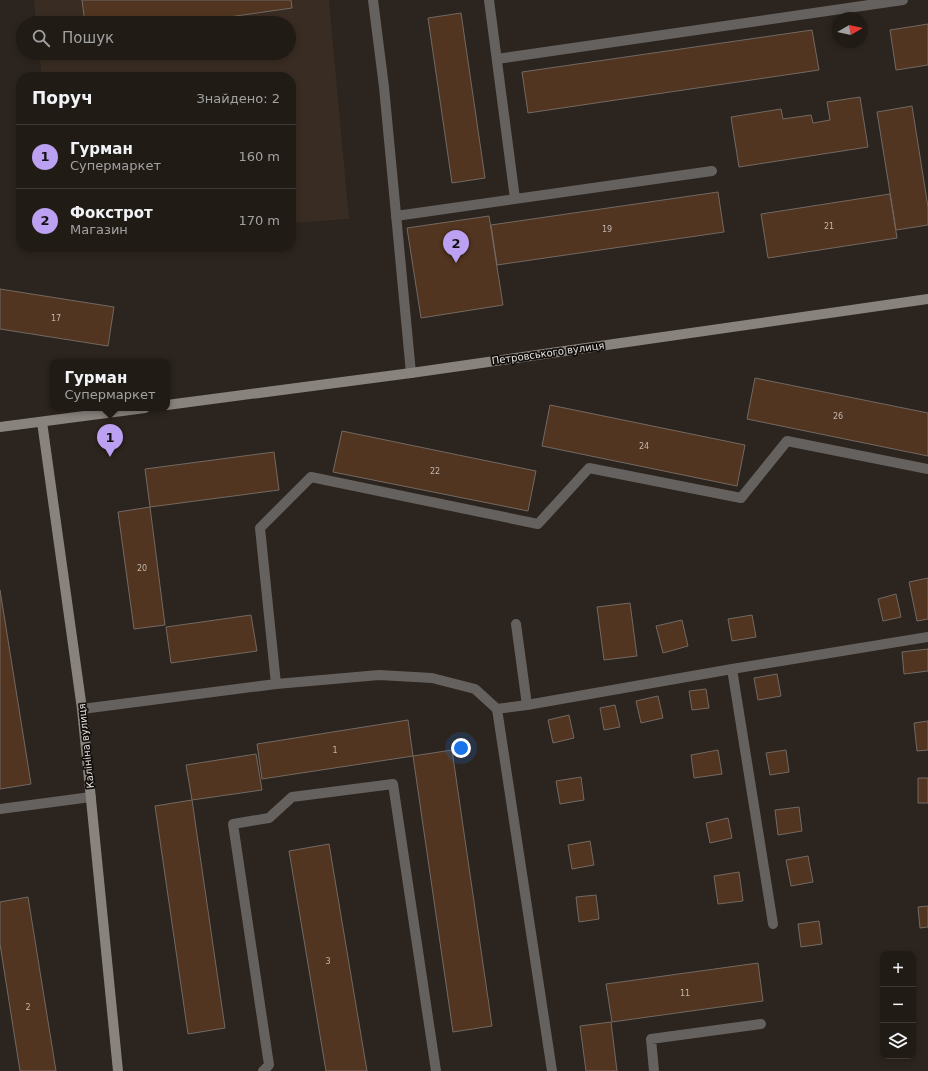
<!DOCTYPE html>
<html lang="uk">
<meta charset="utf-8">
<style>
body{margin:0;font-family:"DejaVu Sans",sans-serif;background:#2d2823;color:#f1f3f6}
.controls{position:absolute;right:12px;bottom:12px;display:grid;overflow:hidden;border-radius:8px;box-shadow:0 2px 6px #0003}
.controls button{width:36px;height:36px;display:grid;place-items:center;padding:0;border:0;border-bottom:1px solid #3e3935;background:#211b16;color:#f1f3f6;font:20px sans-serif}
.compass{position:absolute;left:832px;top:12px;width:36px;height:36px;border-radius:50%;background:#211b16;box-shadow:0 2px 6px #0003;rotate:81deg}
.you{position:absolute;left:461px;top:748px;width:14px;height:14px;margin:-10px;border:3px solid #fff;border-radius:50%;background:#1a73e8;box-shadow:0 0 0 6px #1a73e833}
.badge{display:grid;place-items:center;width:26px;height:26px;border-radius:50%;background:#bca0f2;color:#111;font-size:13px;font-weight:700}
.pin{position:absolute;translate:-50% -33px;filter:drop-shadow(0 1px 2px #0008)}
.pin::after{content:'';position:absolute;top:21px;width:14px;height:12px;background:inherit;clip-path:polygon(0 0,100% 0,50% 100%)}
.popup{position:absolute;left:50px;top:359px;width:120px;height:52px;box-sizing:border-box;display:grid;place-content:center;border-radius:8px;background:#211b16;filter:drop-shadow(0 1px 3px #0005);font-size:13px;white-space:nowrap;color:#a2a1a1}
.popup b{font-size:15px;color:#f1f3f6}
.popup::after{content:'';position:absolute;left:50%;top:100%;margin-left:-8px;border:8px solid transparent;border-top-color:#211b16}
.list{margin:0;padding:0;list-style:none}
h2{display:flex;justify-content:space-between;align-items:center;height:52px;margin:0;padding:0 16px;font-size:17px}
h2 small{font-size:13px;font-weight:400;color:#a2a1a1}
.list li{display:grid;grid-template-columns:26px 1fr auto;gap:12px;align-items:center;box-sizing:border-box;height:64px;padding:0 16px;border-top:1px solid #3e3935}
.list b{display:block;font-size:15px;white-space:nowrap}
.list p{margin:0;font-size:13px;white-space:nowrap;color:#a2a1a1}
.list em{font-size:13px;font-style:normal;color:#a2a1a1}
.icon{flex:none;width:22px;height:22px;fill:none;stroke:currentColor;stroke-width:2;stroke-linecap:round;stroke-linejoin:round}
.map{position:relative;flex:none;width:928px;height:1071px;overflow:hidden}
.search{position:absolute;background:#211b16;box-shadow:0 2px 6px #0003;left:16px;top:16px;width:280px;height:44px;display:flex;align-items:center;gap:10px;box-sizing:border-box;padding:0 14px;border-radius:22px;color:#a2a1a1;font-size:15px}
.panel{position:absolute;background:#211b16;box-shadow:0 2px 6px #0003;left:16px;top:72px;width:280px;height:180px;border-radius:16px}
.map>svg:first-child{display:block}
.built{fill:#392c22}
.building{fill:#513520;stroke:#726962}
.lines{fill:none;stroke-linecap:round;stroke-linejoin:round}
.lane{stroke:#65615e;stroke-width:10}
.street{stroke:#65615e;stroke-width:10}
.secondary{stroke:#89837e;stroke-width:10}
.labels{text-anchor:middle;dominant-baseline:central;stroke-width:3.5;stroke-linejoin:round;paint-order:stroke}
.number-label{font-size:8px;fill:#c2b7ae}
.street-label{font-size:10px;fill:#e7e2de;stroke:#110e0c}
</style>
<div class="map">
<svg width="928" height="1071" viewBox="0 0 928 1071">
<rect width="100%" height="100%" fill="#2c241e"/>
<path class="built" d="M34,0H329L349,219L291,223V77H42L39,53H289V23H36Z"/>
<path class="building" d="M82,0H291L292,8L187,23H85Z
M461,13L485,178L452,183L428,18Z
M928,24V65L896,70L890,30Z
M812,30L819,70L528,113L522,72Z
M860,97L868,147L739,167L731,117L781,109L783,119L811,115L813,123L830,120L827,102Z
M912,106L928,207V225L896,230L877,112Z
M718,192L724,232L497,265L491,225Z
M890,194L897,238L768,258L761,214Z
M489,216L503,305L421,318L407,228Z
M0,289L114,307L108,346L0,329Z
M755,378L928,413V456L747,419Z
M550,405L745,445L737,486L542,446Z
M342,431L536,471L528,511L333,472Z
M274,452L279,490L150,507L145,469Z
M150,507L165,625L134,629L118,512Z
M928,578V619L917,621L909,582Z
M0,590L31,784L0,789Z
M896,594L901,617L883,621L878,599Z
M630,603L637,656L604,660L597,607Z
M251,615L257,651L171,663L166,627Z
M752,615L756,637L732,641L728,619Z
M682,620L688,646L663,653L656,626Z
M928,649V671L904,674L902,652Z
M777,674L781,696L758,700L754,678Z
M706,689L709,708L692,710L689,691Z
M658,696L663,718L641,723L636,701Z
M615,705L620,727L604,730L600,708Z
M569,715L574,738L553,743L548,720Z
M408,720L413,756L262,779L257,744Z
M928,721V750L917,751L914,723Z
M452,750L492,1026L453,1032L413,756Z
M718,750L722,774L694,778L691,755Z
M786,750L789,772L770,775L766,753Z
M256,754L262,790L192,800L186,765Z
M581,777L584,800L560,804L556,781Z
M918,778H928V803H918Z
M192,800L225,1028L188,1034L155,806Z
M799,807L802,831L778,835L775,810Z
M728,818L732,838L710,843L706,823Z
M590,841L594,865L572,869L568,845Z
M329,844L367,1071H326L289,851Z
M808,856L813,882L791,886L786,860Z
M739,872L743,901L718,904L714,876Z
M596,895L599,919L579,922L576,897Z
M28,897L56,1071H20L0,944V902Z
M928,906V927L920,928L918,907Z
M819,921L822,944L801,947L798,924Z
M758,963L763,1001L612,1022L606,984Z
M611,1022L617,1071H586L580,1026Z"/>
<g class="lines">
<path class="lane" d="M489,0L515,199
M497,59L903,0
M396,216L712,171
M516,624L527,705
M276,684L260,528L311,477L538,524L589,468L741,498L787,441L928,469
M82,709L276,684L379,675L432,678L475,689L497,709
M263,1071L269,1065L233,824L269,818L292,797L393,784L436,1071
M654,1071L651,1039L761,1024"/>
<path class="street" d="M373,0L384,87L411,373
M732,669L773,924
M0,809L91,797
M552,1071L497,709L527,705L732,669L928,637"/>
<path class="secondary" d="M167,405L411,373L928,299
M42,422L82,709L118,1071
M0,427L145,408"/>
</g>
<g class="labels">
<g class="number-label">
<text x="829" y="226">21</text>
<text x="607" y="229">19</text>
<text x="56" y="318">17</text>
<text x="838" y="416">26</text>
<text x="644" y="446">24</text>
<text x="435" y="471">22</text>
<text x="142" y="568">20</text>
<text x="335" y="750">1</text>
<text x="328" y="961">3</text>
<text x="685" y="993">11</text>
<text x="28" y="1007">2</text>
</g>
<g class="street-label">
<text transform="translate(548 353) rotate(-8)">Петровського вулиця</text>
<text transform="translate(86 746) rotate(-96)">Калініна вулиця</text>
</g>
</g>
</svg>
<div class="controls">
<button>+</button>
<button>−</button>
<button><svg class="icon" aria-label="layers" viewBox="0 0 24 24"><path d="M12 4l9 5-9 5-9-5zM3 14l9 5 9-5"/></svg></button>
</div>
<svg class="compass" viewBox="-18 -18 36 36"><path d="M0-13l5 13h-10z" fill="#e53935"/><path d="M0 13l5-13h-10z" fill="#a2a1a1"/></svg>
<div class="you"></div>
<div class="pin badge" style="left:110px;top:457px">1</div>
<div class="popup"><b>Гурман</b>Супермаркет</div>
<div class="pin badge" style="left:456px;top:263px">2</div>
<div class="search"><svg class="icon" aria-label="search" viewBox="0 0 24 24"><circle cx="10" cy="10" r="6"/><path d="M15 15l6 6"/></svg>Пошук</div>
<section class="panel">
<h2>Поруч<small>Знайдено: 2</small></h2>
<ul class="list">
<li><span class="badge">1</span><div><b>Гурман</b><p>Супермаркет</p></div><em>160 m</em></li>
<li><span class="badge">2</span><div><b>Фокстрот</b><p>Магазин</p></div><em>170 m</em></li>
</ul>
</section>
</div>
